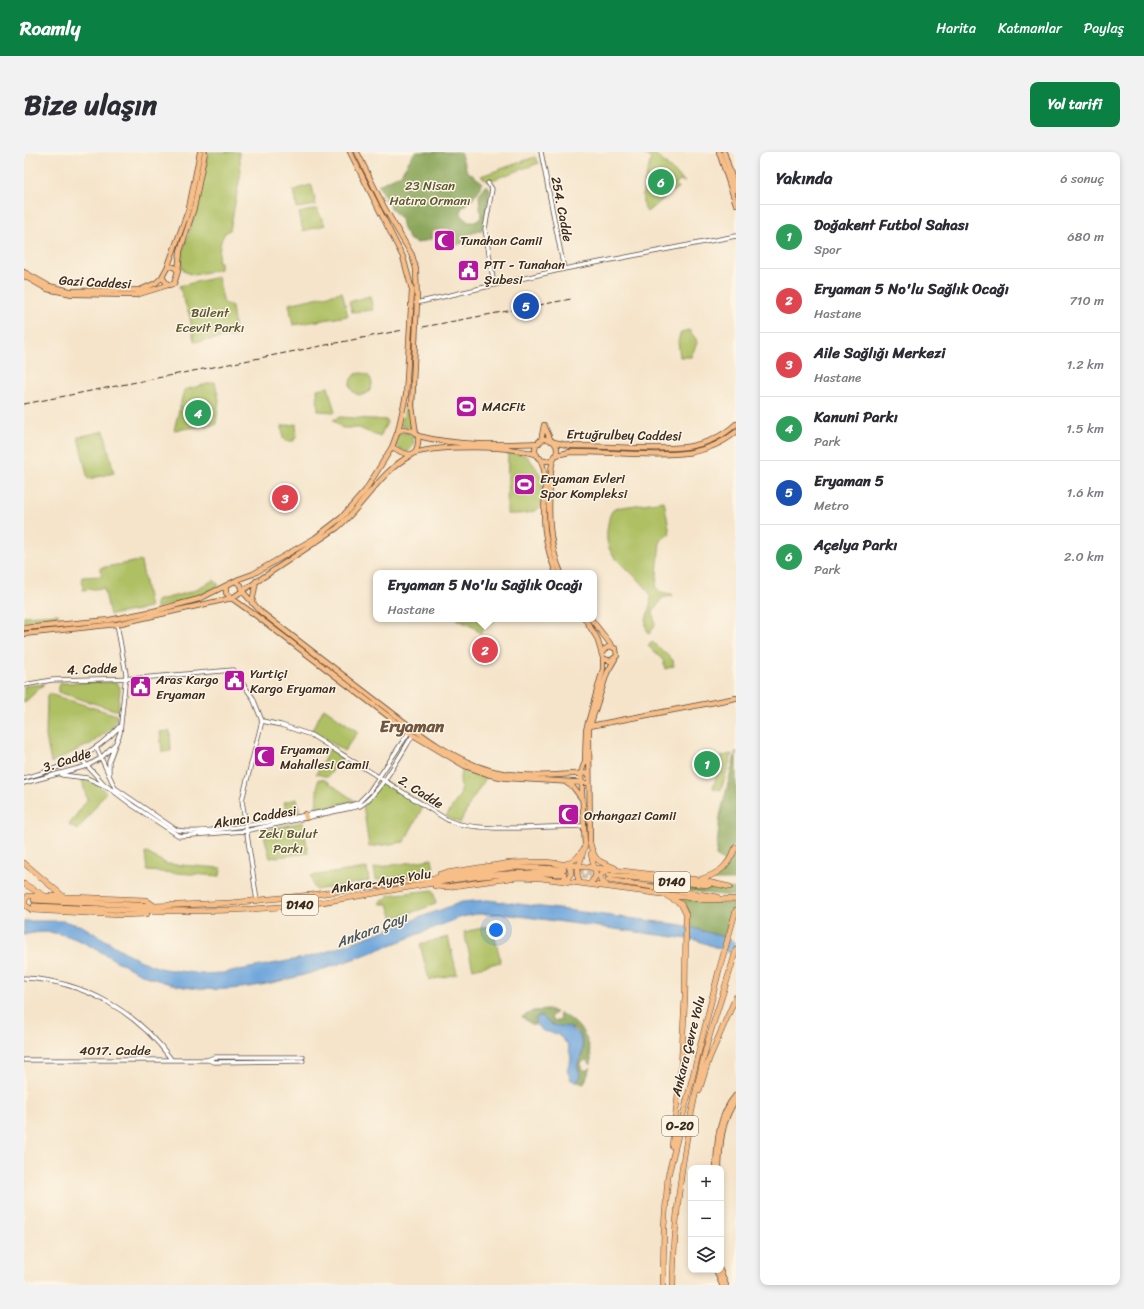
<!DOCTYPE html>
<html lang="tr">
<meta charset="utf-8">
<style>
body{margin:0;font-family:Sriracha,sans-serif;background:#f2f2f3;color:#2b2b33}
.controls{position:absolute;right:12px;bottom:12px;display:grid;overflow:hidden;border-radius:8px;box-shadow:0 2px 6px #0003}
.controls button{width:36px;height:36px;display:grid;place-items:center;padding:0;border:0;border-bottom:1px solid #e1e1e2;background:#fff;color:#2b2b33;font:20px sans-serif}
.you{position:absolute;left:472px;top:778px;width:14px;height:14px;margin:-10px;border:3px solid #fff;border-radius:50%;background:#1a73e8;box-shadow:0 0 0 6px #1a73e833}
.badge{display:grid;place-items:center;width:26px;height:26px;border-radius:50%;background:#0b8043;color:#fff;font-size:13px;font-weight:700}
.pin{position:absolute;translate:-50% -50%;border:2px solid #fff;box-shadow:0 1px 4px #0006}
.popup{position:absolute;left:349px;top:418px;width:224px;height:52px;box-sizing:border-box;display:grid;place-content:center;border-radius:8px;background:#fff;filter:drop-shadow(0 1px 3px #0005);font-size:13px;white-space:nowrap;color:#7c7c81}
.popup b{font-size:15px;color:#2b2b33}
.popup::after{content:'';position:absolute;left:50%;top:100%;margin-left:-8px;border:8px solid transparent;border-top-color:#fff}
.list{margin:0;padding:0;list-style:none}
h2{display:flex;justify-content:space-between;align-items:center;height:52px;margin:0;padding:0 16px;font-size:17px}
h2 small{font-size:13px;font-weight:400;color:#7c7c81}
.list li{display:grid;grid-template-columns:26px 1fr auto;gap:12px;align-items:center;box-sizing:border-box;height:64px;padding:0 16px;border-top:1px solid #e1e1e2}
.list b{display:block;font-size:15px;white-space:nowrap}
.list p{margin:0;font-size:13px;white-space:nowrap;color:#7c7c81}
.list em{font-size:13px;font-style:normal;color:#7c7c81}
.icon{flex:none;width:22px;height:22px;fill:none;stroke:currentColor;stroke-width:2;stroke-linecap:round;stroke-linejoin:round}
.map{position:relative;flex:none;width:712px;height:1133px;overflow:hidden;border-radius:8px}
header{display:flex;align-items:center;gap:24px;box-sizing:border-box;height:56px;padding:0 20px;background:#0b8043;color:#fff}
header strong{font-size:19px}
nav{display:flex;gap:22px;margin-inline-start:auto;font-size:14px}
.intro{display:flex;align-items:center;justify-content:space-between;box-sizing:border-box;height:96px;padding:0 24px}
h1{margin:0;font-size:28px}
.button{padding:10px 18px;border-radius:8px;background:#0b8043;color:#fff;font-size:14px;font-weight:700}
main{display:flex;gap:24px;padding:0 24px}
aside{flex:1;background:#fff;border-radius:8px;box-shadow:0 2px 6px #0003}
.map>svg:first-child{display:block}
.green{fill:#aec064;stroke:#747541}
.forest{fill:#8aa65a;stroke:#62683c}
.water{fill:#6da5dc;stroke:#54687d}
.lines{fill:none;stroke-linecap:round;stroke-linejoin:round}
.highway-tunnel{stroke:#d0bfa8;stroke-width:5;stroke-dasharray:5 2.5;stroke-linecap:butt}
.minor-casing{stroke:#574638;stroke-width:5}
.major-casing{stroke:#574638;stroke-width:6}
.highway-casing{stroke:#574638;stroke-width:6}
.minor{stroke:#fff;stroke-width:3.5}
.major{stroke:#f7be88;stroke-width:4.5}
.highway{stroke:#f7be88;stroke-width:5}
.rail{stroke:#3b2a1e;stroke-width:1;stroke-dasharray:6 3;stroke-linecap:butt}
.labels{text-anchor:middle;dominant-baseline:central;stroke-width:3;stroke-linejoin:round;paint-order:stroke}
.shield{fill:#fcf5e5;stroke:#75675a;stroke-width:1}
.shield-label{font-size:12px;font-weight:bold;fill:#3b2a1e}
.park-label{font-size:13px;fill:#5e5733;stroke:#fcf5e5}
.street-label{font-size:13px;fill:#3b2a1e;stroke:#fcf5e5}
.poi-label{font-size:13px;fill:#3b2a1e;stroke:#fcf5e5;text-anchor:start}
.water-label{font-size:14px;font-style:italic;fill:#4c5560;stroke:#fcf5e5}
.district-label{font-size:17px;font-weight:bold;fill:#705641;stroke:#fcf5e5}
</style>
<header>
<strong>Roamly</strong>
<nav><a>Harita</a><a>Katmanlar</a><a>Paylaş</a></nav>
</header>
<div class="intro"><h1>Bize ulaşın</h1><a class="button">Yol tarifi</a></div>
<main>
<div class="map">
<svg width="712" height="1133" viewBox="0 0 712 1133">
<rect width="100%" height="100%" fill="#fcf5e5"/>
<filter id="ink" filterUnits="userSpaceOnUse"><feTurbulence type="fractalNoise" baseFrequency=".025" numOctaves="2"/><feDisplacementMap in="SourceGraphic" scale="8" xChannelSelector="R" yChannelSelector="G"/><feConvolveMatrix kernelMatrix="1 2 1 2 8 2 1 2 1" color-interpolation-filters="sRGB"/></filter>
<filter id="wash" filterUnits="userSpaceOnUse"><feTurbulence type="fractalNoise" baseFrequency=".012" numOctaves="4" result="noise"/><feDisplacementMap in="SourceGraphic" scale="16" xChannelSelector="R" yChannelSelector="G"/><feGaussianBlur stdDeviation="0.9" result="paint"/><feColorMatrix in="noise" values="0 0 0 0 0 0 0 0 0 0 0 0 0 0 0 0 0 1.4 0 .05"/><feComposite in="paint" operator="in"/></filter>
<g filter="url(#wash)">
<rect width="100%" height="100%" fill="#f5e4ca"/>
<path class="green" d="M184,0H215L217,20L206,78C195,82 196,98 194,109L196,110V117L170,123L161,120L157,113L159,98L175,48Z
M619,0H629L661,30L656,28L653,30L652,33L654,37L649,39L623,60C613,48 623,22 627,7Z
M511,5L515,11L468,28L463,29L457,24Z
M286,33L288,34L292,53L273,56L270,38Z
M293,57L301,73L279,79L275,61Z
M194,125L200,152H203L208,155L212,184L170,190L166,165L155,134Z
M318,140L324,164L269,173L265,152Z
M346,144L349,158L328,160L325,150Z
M389,158H391L385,251L387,276L377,274L384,244Z
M665,178L672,187L673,191L667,205H656L654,189L657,180Z
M326 232a11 11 0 1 1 22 0a11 11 0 1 1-22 0Z
M191,230L195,248L192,273L150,278L160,238Z
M304,235L311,260L294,259L293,237Z
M316,265L362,268L363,270L356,285L335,276H318L309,268Z
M272,272L273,286H270V289H261L259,287L258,274Z
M80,279L90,321L64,327L54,285Z
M375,281H385L389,285L390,293L383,301L370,293Z
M484,301L502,303C519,323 520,329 518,353C511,363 494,362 483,362Z
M640,349L646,382L636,388L632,436L637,440L648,442V444L638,446L629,460L631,473L625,482C615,467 633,454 624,439C607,413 576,409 584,372C585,366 586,360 591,356Z
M115,409L117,410L126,456L86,463L80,436L59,438L58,425L78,424L76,416Z
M190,428L195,433L173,445L132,456V449L166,440Z
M34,462V471L0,474V464Z
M432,467H458L462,473L468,467H472L456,481L449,475Z
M628,490L649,508L650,514L641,517L639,508L624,494Z
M93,530L96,536L94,559L34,540V534L37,531Z
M20,532L0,551V534Z
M25,542L93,563L90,574L68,591L27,611L22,584L23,543Z
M300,556L334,580L320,599L288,578Z
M146,579L147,599L138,600L136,580Z
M306,597L319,604L304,625L292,622Z
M708,602L697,638L689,636L698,604Z
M438,619L462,626L447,649L436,671L422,665L437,641L436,624Z
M58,627L69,630L82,640L54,678L45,673L63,648Z
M294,627L301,628L331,649L292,657Z
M359,628L400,653L380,690L345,695L339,652Z
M273,647L276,660L263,663L260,650Z
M279,670L284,701L246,706L239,679L240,678Z
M121,700L143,712L197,716L196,724L123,719Z
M408,707L410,719L352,728L350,716Z
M343,716L345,729L292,738L290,736L287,724Z
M409,738L412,752L369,767L364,752H357L356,749L364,747V743Z
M468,774L477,810L449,817L440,780Z
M424,785L433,822L405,828L396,792Z"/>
<path class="forest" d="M391,0H436L443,19L458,30L453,42L437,57V62L444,70H451L457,66L455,44L461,34H464L466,37L458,78L442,83L445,91H451L441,93L438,91L430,94L425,76L408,79L407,87L394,91L386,88L379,77L377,67L367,56L354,33L376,23Z
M712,599V687L702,711L692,704L696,664Z
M712,697V728H687L702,717Z
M584,725L663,735L712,737V744L687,742Z
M654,746L711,752L700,785L665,775L664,755Z
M524,858L532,860L527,865L529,870L536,868L535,861C557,870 568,889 567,913L562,908L557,911L559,918H564L567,915L560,932L553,930L557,923C550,911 561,905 559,894C556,870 544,878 529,873C524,872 520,867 516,864L512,865L510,874L498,865L509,859Z"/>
<path class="water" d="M464,748L658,773L700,785L712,791V803L672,788L480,762H452L438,765C360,794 244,850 160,835C139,831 117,823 98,812C67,795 38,772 0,783V769H39L58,774L111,806L127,813L140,817L178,822L199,821L280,806L299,801L438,750Z
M518,864L528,873L545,875L556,883L559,897L553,915L557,924L553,930L547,928L543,918L547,906L544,893L534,882L519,879L512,873V866Z"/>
</g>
<g filter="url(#ink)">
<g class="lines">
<path class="highway-tunnel" d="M540,717L584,723
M543,722L584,728"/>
<defs>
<path id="minor" d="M517,0L540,117
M464,31L468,37L461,77L470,133
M392,151L540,117L712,84
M0,533L28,528L116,526L209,518L229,546L238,569L218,648L233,749
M238,569L257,573L287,583L422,667C447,682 528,674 560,674
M73,597L91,636L151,677C169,687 309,659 334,651L345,640L385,580
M56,606L80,632L108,653L155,684L221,679L336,654C355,643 377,602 389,583
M38,623L63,626L85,636
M85,623V609L91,593
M0,626C36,617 70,603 96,574
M0,631L63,614L77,606L92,591L96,581L102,522L93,472
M0,826C59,829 113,859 147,907
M0,908H183L191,905H279
M184,908L190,910L279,909"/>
<path id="major" d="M326,0L379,105L388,138L382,243L374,279
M333,0L360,55L388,103L392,117L393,150L388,254L392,282
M695,0L712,52
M700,0L712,38
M144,114L165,56L176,0
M144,114L150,115L154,119L150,132L144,133L138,125Z
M154,119L156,99L170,56L181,0
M0,120L25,134L46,139L116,138L132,131L138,125
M0,124L23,137L48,142L112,143L144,133
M380,277L389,279L394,284C395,292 394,299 387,303L377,300L368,295L374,279Z
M394,284C433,294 475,293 515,291
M511 298a11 11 0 1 1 22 0a11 11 0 1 1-22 0Z
M517,289L520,273L527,289
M530,290L547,294C568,294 589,295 611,296C648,297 683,299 712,272
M391,301C417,293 487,293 513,303
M532,303L546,300C568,300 589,301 610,302C647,303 682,305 712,280
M516,306C525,325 520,344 520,364C520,384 525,403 532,421
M530,306C526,314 527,324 526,333C524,364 525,392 537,421
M211,429L217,433L219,440L237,460C275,489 312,518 350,547C385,573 423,606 465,618C496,627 533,623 565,621
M202,435V441L206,445L234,465L389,583L441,614L466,623L482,626L565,631
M228,451L232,429
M561,467L573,486L579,506L586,509L593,504L592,497L586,494L581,497L578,501
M567,467L588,494
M0,476L85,468L130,459L175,447L215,427L229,422L291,386L317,366L341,339L368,295
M0,482L93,472L208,446L313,376C340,353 356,320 387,303
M566,574L712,546
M541,630L549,635L558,647
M281,662L282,666
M566,691L565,577L583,521L591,507
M561,693L557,621L561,609L562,578L579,517V506
M692,1016C693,989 694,964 712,943
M695,1016C696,992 697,969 712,948
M692,1118L698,1133
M696,1118L702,1133"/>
<path id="highway" d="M566,691C571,711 575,709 591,716
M0,711L40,745
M544,711L553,706L559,698
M416,722L486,711L521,710L675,728L706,735
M584,723L685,733
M540,727L544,726L547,721L546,715L542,712
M584,728L694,745
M675,728C696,721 703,716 712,695
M555,730L553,721L561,693
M0,732L21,744L122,748L129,753
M566,732L572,724L567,702
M582,733L577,729C575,723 578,719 584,718
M411,734L422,735L494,725L517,726L683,748L712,747
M21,744H4L1,748V753L8,758L97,763L123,762
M643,744L657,752L662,762L661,845L657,916L648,994
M10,748L130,754L206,751L287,743L490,715L540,717
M10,754C99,758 187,763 276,753C363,743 451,715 540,722
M675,939L685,907L712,845
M639,1133L640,1075L644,1024L695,818L712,758
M649,1133C650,1054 662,976 681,900C690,865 703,832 712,798"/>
</defs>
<use href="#minor" class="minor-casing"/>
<use href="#major" class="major-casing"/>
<use href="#highway" class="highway-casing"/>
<use href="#minor" class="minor"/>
<use href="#major" class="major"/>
<use href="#highway" class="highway"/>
<path class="rail" d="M399,175L547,147
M0,252L379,178"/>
</g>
</g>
<defs>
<symbol id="mosque-square" viewBox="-11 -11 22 22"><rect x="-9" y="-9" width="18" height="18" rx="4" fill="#b5179e" stroke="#fcf5e5"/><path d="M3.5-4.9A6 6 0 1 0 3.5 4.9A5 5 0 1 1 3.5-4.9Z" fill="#fff"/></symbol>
<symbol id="civic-square" viewBox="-11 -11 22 22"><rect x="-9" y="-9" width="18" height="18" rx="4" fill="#b5179e" stroke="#fcf5e5"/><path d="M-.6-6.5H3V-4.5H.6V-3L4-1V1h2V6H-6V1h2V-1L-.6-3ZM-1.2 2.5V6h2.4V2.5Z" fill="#fff"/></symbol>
<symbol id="stadium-square" viewBox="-11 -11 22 22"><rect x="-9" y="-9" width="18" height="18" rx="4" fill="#b5179e" stroke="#fcf5e5"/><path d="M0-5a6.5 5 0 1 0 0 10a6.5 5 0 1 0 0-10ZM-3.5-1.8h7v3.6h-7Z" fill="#fff"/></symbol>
</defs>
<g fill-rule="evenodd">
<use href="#mosque-square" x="408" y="76" width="25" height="25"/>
<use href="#civic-square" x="432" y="106" width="25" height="25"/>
<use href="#stadium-square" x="430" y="242" width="25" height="25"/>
<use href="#stadium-square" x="488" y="320" width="25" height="25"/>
<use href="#civic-square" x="198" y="516" width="25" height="25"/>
<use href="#civic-square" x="104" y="522" width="25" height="25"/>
<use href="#mosque-square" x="228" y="592" width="25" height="25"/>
<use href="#mosque-square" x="532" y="650" width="25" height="25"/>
</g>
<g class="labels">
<g class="shield">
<rect x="630" y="720" width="36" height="20" rx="3"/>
<rect x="258" y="743" width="36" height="20" rx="3"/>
<rect x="638" y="964" width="36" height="20" rx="3"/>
</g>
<g class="shield-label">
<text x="648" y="730">D140</text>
<text x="276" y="753">D140</text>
<text x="656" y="974">O-20</text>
</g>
<g class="park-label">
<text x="406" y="33">23 Nisan<tspan x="406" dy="15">Hatıra Ormanı</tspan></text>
<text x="186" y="160">Bülent<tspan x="186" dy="15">Ecevit Parkı</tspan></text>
<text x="264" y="681">Zeki Bulut<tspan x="264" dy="15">Parkı</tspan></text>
</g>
<g class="street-label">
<text transform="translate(538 57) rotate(79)">254. Cadde</text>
<text transform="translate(71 130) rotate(3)">Gazi Caddesi</text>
<text transform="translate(600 283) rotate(1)">Ertuğrulbey Caddesi</text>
<text transform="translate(68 517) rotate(-2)">4. Cadde</text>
<text transform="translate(43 608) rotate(-18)">3. Cadde</text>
<text transform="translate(397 640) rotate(32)">2. Cadde</text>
<text transform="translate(231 665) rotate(-9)">Akıncı Caddesi</text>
<text transform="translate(357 729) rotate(-9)">Ankara-Ayaş Yolu</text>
<text transform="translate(664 894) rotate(-76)">Ankara Çevre Yolu</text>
<text x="91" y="898">4017. Cadde</text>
</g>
<g class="poi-label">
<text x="436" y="88">Tunahan Camii</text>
<text x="460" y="112">PTT - Tunahan<tspan x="460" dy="15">Şubesi</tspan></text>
<text x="458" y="254">MACFit</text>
<text x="516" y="326">Eryaman Evleri<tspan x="516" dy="15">Spor Kompleksi</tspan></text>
<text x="226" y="521">Yurtiçi<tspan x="226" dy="15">Kargo Eryaman</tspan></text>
<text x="132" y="527">Aras Kargo<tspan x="132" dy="15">Eryaman</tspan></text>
<text x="256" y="597">Eryaman<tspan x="256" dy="15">Mahallesi Camii</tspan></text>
<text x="560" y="663">Orhangazi Camii</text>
</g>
<g class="water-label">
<text transform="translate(348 778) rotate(-21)">Ankara Çayı</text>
</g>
<g class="district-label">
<text x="388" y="574">Eryaman</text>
</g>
</g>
</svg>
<div class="controls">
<button>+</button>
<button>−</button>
<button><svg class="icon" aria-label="layers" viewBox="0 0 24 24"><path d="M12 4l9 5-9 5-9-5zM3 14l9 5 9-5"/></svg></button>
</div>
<div class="you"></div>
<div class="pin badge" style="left:683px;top:612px;background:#2e9e5b">1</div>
<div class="pin badge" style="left:461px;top:498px;background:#e0444e">2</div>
<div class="popup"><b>Eryaman 5 No'lu Sağlık Ocağı</b>Hastane</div>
<div class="pin badge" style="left:261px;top:346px;background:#e0444e">3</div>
<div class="pin badge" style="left:174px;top:261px;background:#2e9e5b">4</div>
<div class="pin badge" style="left:502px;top:154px;background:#1a4fb4">5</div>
<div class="pin badge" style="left:637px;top:30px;background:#2e9e5b">6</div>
</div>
<aside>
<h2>Yakında<small>6 sonuç</small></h2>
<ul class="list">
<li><span class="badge" style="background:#2e9e5b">1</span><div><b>Doğakent Futbol Sahası</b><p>Spor</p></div><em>680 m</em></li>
<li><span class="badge" style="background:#e0444e">2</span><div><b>Eryaman 5 No'lu Sağlık Ocağı</b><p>Hastane</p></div><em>710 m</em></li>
<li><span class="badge" style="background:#e0444e">3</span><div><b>Aile Sağlığı Merkezi</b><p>Hastane</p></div><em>1.2 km</em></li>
<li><span class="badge" style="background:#2e9e5b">4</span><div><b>Kanuni Parkı</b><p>Park</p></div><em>1.5 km</em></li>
<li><span class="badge" style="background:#1a4fb4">5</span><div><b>Eryaman 5</b><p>Metro</p></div><em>1.6 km</em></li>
<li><span class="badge" style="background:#2e9e5b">6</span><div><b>Açelya Parkı</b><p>Park</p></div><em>2.0 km</em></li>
</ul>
</aside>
</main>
